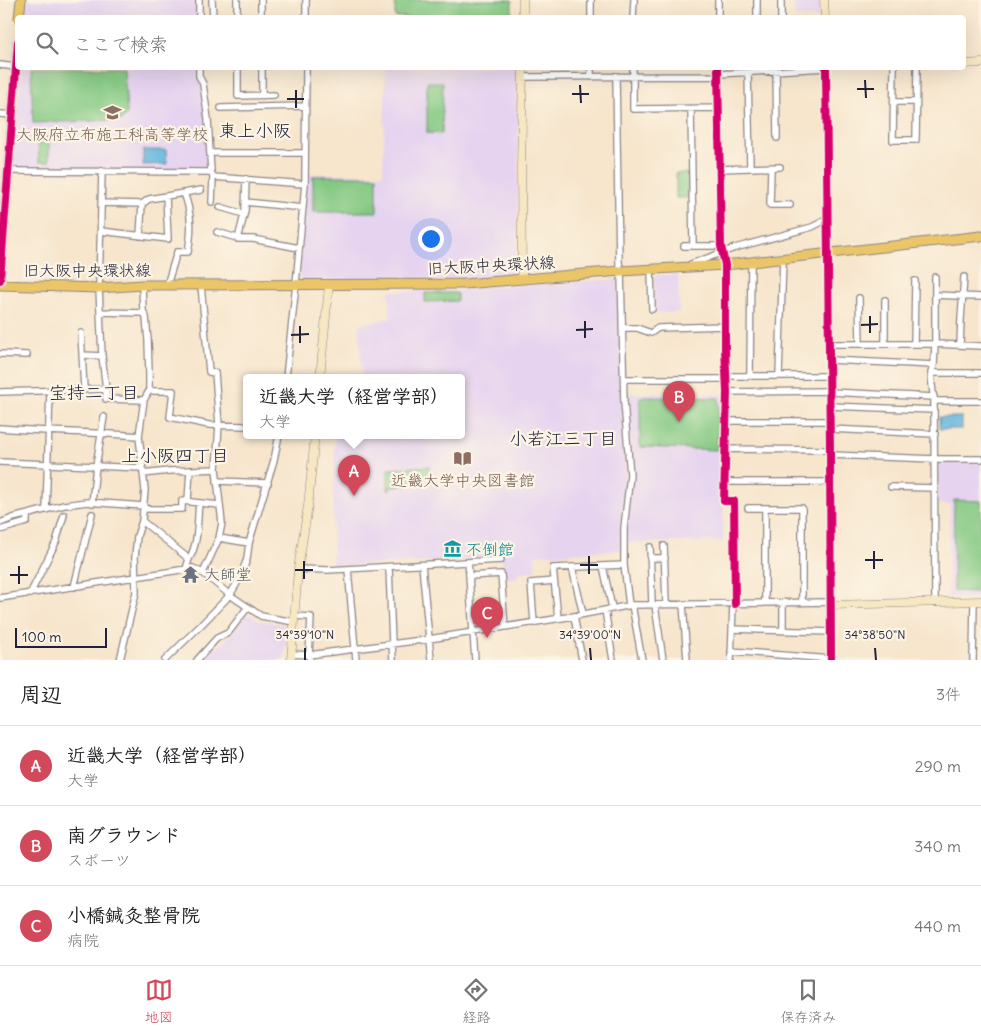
<!DOCTYPE html>
<html lang="ja">
<meta charset="utf-8">
<style>
body{margin:0;font-family:Delius,"Klee One",sans-serif;background:#f2f2f2;color:#202124}
.scale{position:absolute;left:15px;bottom:12px;width:92px;box-sizing:border-box;padding-left:5px;border:2px solid #22223b;border-top:0;font-size:14px;line-height:18px;white-space:nowrap;color:#22223b;-webkit-text-stroke:4px #fcf5e5;paint-order:stroke}
.you{position:absolute;left:430px;top:238px;width:18px;height:18px;margin:-12px;border:4px solid #fff;border-radius:50%;background:#1a73e8;box-shadow:0 0 0 8px #1a73e833}
.badge{display:grid;place-items:center;width:32px;height:32px;border-radius:50%;background:#d1495b;color:#fff;font-size:16px;font-weight:700}
.pin{position:absolute;translate:-50% -41px;filter:drop-shadow(0 1px 2px #0008)}
.pin::after{content:'';position:absolute;top:26px;width:18px;height:15px;background:inherit;clip-path:polygon(0 0,100% 0,50% 100%)}
.popup{position:absolute;left:243px;top:374px;width:222px;height:65px;box-sizing:border-box;display:grid;place-content:center;border-radius:5px;background:#fff;filter:drop-shadow(0 1px 4px #0005);font-size:16px;white-space:nowrap;color:#757577}
.popup b{font-size:19px;color:#202124}
.popup::after{content:'';position:absolute;left:50%;top:100%;margin-left:-10px;border:10px solid transparent;border-top-color:#fff}
.list{margin:0;padding:0;list-style:none}
h2{display:flex;justify-content:space-between;align-items:center;height:65px;margin:0;padding:0 20px;font-size:21px}
h2 small{font-size:16px;font-weight:400;color:#757577}
.list li{display:grid;grid-template-columns:32px 1fr auto;gap:15px;align-items:center;box-sizing:border-box;height:80px;padding:0 20px;border-top:1px solid #e0e0e0}
.list b{display:block;font-size:19px;white-space:nowrap}
.list p{margin:0;font-size:16px;white-space:nowrap;color:#757577}
.list em{font-size:16px;font-style:normal;color:#757577}
.icon{flex:none;width:28px;height:28px;fill:none;stroke:currentColor;stroke-width:2;stroke-linecap:round;stroke-linejoin:round}
.map{position:relative;flex:none;width:981px;height:660px;overflow:hidden}
.search{position:absolute;background:#fff;box-shadow:0 5px 20px #0002;left:15px;right:15px;top:15px;height:55px;display:flex;align-items:center;gap:12px;box-sizing:border-box;padding:0 18px;border-radius:5px;color:#757577;font-size:19px}
.sheet{height:305px;background:#fff}
nav{display:flex;justify-content:space-around;align-items:center;box-sizing:border-box;height:70px;border-top:1px solid #e0e0e0;background:#fff;font-size:14px;color:#757577}
nav a{display:grid;justify-items:center;gap:2px}
nav .on{color:#d1495b}
.map>svg:first-child{display:block}
.built{fill:#e6d3f0}
.green{fill:#84c983;stroke:#53765f}
.water{fill:#62b6de;stroke:#426c8c}
.lines{fill:none;stroke-linecap:round;stroke-linejoin:round}
.street-casing{stroke:#8c8484;stroke-width:8}
.secondary-casing{stroke:#8c8484;stroke-width:9}
.primary-casing{stroke:#8c8484;stroke-width:11}
.street{stroke:#fff;stroke-width:5.5}
.secondary{stroke:#f7e8c3;stroke-width:8}
.primary{stroke:#ebc669;stroke-width:9}
.cycleway-casing{stroke:#fcf5e5;stroke-width:11}
.cycleway{stroke:#d6006c;stroke-width:8}
.ticks{fill:none;stroke:#22223b;stroke-width:2}
.labels{text-anchor:middle;dominant-baseline:central;stroke-width:4.5;stroke-linejoin:round;paint-order:stroke}
.education-label{font-size:16px;fill:#785e54;stroke:#fcf5e5}
.street-label{font-size:16px;fill:#22223b;stroke:#fcf5e5}
.culture-label{font-size:16px;fill:#0d838f;stroke:#fcf5e5;text-anchor:start}
.worship-label{font-size:16px;fill:#5b616d;stroke:#fcf5e5;text-anchor:start}
.neighbourhood-label{font-size:18px;fill:#22223b;stroke:#fcf5e5}
.ticks-label{font-size:12px;text-anchor:middle;fill:#22223b;stroke:#fcf5e5;stroke-width:4.5;stroke-linejoin:round;paint-order:stroke}
</style>
<div class="map">
<svg width="981" height="660" viewBox="0 0 981 660">
<rect width="100%" height="100%" fill="#fcf5e5"/>
<filter id="ink" filterUnits="userSpaceOnUse"><feTurbulence type="fractalNoise" baseFrequency=".02" numOctaves="2"/><feDisplacementMap in="SourceGraphic" scale="10" xChannelSelector="R" yChannelSelector="G"/><feConvolveMatrix kernelMatrix="1 2 1 2 8 2 1 2 1" color-interpolation-filters="sRGB"/></filter>
<filter id="wash" filterUnits="userSpaceOnUse"><feTurbulence type="fractalNoise" baseFrequency=".0096" numOctaves="4" result="noise"/><feDisplacementMap in="SourceGraphic" scale="20" xChannelSelector="R" yChannelSelector="G"/><feGaussianBlur stdDeviation="1.12" result="paint"/><feColorMatrix in="noise" values="0 0 0 0 0 0 0 0 0 0 0 0 0 0 0 0 0 1.4 0 .05"/><feComposite in="paint" operator="in"/></filter>
<g filter="url(#wash)">
<rect width="100%" height="100%" fill="#f7e5cc"/>
<path class="built" d="M26,0H197V17L25,18Z
M793,0H820L821,17H794Z
M21,68H197L202,86L207,120L209,171L15,169L14,167Z
M386,68H519L517,276L465,280H303L300,276L307,174H383Z
M678,274L679,312L656,313L654,276Z
M618,279L621,396L626,470L620,529V550L535,555L536,572H518V578L504,579L502,559L332,566L335,435H462V377H362L359,325L391,318L389,291H458L468,288Z
M627,393L724,394L723,541L627,543L626,528L633,473Z
M938,462L981,463V597L948,598L950,505L937,504Z
M246,615H252L257,620L285,625L287,628L284,660H205V658L213,648L222,644Z"/>
<path class="green" d="M395,0H512V17H395Z
M31,68H124L127,114L122,120L33,123Z
M427,82H443L442,134L427,133Z
M38,137H49V162H39Z
M676,173H687V198H676Z
M313,176H377V212H313Z
M425,293H457V301L425,302Z
M640,397L719,398L717,450L640,447Z
M430,466C425,485 407,486 390,487V490H388V469Z
M954,500L981,501V592L953,591Z"/>
<path class="water" d="M143,150H166L167,164L143,165Z
M939,417H962V429H939Z"/>
</g>
<g filter="url(#ink)">
<g class="lines">
<defs>
<path id="street" d="M199,0V18
M212,0L213,18
M237,0V18
M261,0V18
M757,0V18
M781,0V18
M306,18V0
M591,18V0
M633,18L634,0
M718,18V0
M0,65L16,67
M199,68V76L203,84L208,119L211,172
M238,68V96L274,95
M262,68V96
M633,68V109L719,108
M718,68L721,246L725,265V349L727,392L724,501H734L735,604
M894,68L893,140H916L917,68
M776,70L777,138
M748,72L750,168
M718,74L826,68
M616,76L619,263L621,271L624,402L630,475L624,528V565L629,605
M523,77L718,76
M591,77V68
M894,102H916
M221,108L305,106
M691,109L693,246
M0,114L12,115
M210,153H305
M771,168L770,205H790
M720,169L780,167
M8,171L211,172L213,177L305,184
M102,171L99,288L102,356L106,389V399L144,400
M212,202L213,177
M245,202L303,208
M102,203L142,204
M220,207L244,214
M101,231L168,239L166,196
M217,232L240,239H253L299,248
M140,236L142,204L149,199L201,190
M238,239L245,211L246,179
M684,246H721
M691,264L735,248L812,227L820,223L827,217
M651,269L652,309
M935,277V344L934,365L931,373L932,385L934,401L935,603
M167,285L177,252H188C192,231 192,214 184,193
M201,285L209,372L215,373L219,425L216,469L222,523L219,538L203,573
M935,295L981,297
M859,298L860,344
M885,300V344
M100,312L144,313
M622,328H637L651,333L658,328L725,326
M81,333L84,390
M829,344H935L981,346
M914,344L915,281
M960,345L961,319L964,277
M0,354L27,355
M83,355L102,356
M829,360L934,365
M931,373H981
M779,375L783,259
M727,376H829
M750,376L751,262
M286,377L296,284L305,184L306,68
M624,379H726
M149,391H173L170,417L209,425L246,426
M0,392L106,389
M727,392L829,391
M830,392L934,397
M934,401H981
M830,406L934,410
M726,421H830
M0,428C46,432 93,432 139,436
M830,429L935,434
M726,449L830,450
M830,455L935,459H981
M0,462L142,468
M143,474L169,471L216,469
M217,481L268,483
M725,482H830
M891,487L935,488
M188,501L190,470
M92,503L96,466L104,417
M748,508H802V603
M765,508V603
M143,509H182V501L219,505
M46,510L50,391
M142,521L189,559L186,569
M0,523L13,518L64,505L87,502L144,506
M0,530L27,522V515
M219,538L249,543
M664,546L666,604
M650,547L652,604
M650,558H665
M189,559C199,543 197,521 199,503
M468,562L475,660
M422,565L431,660
M603,566L612,608
M389,567L392,644L393,660
M572,567L583,614
M298,569L328,570L501,560
M348,569L356,660
M470,576L501,574L505,627
M74,587L92,514
M30,594L56,542L64,515
M0,598L193,568L203,573L230,595L261,616L294,622
M683,604L687,660
M632,605L642,660
M655,605L663,660
M831,605V660
M605,610L613,660
M294,616L311,617L309,655L310,660
M574,616L582,660
M558,618L553,568L624,565
M534,623L531,583L554,581
M732,629L831,632
M783,631V603
M731,651L831,659
M291,654L309,655L429,639L574,616L632,605L830,602
M120,660L136,592L135,557L137,536L142,521L145,490L139,436L144,400L149,391V374L148,340L146,317L143,311L142,285
M165,660L201,625L230,595L240,578L247,559L249,543L274,460L279,435
M197,660L217,638L228,633L248,607
M731,660L733,604
M973,660L974,601"/>
<path id="secondary" d="M824,0L825,18
M523,18V0
M964,64L981,63
M826,68L830,450L831,605L981,601
M522,279L521,169L523,68
M320,377L329,285
M291,660L298,569L308,506L315,435"/>
<path id="primary" d="M19,18L21,0
M0,280L18,42
M0,285L99,288L142,285L464,284L621,271L725,265L981,236"/>
</defs>
<use href="#street" class="street-casing"/>
<use href="#secondary" class="secondary-casing"/>
<use href="#primary" class="primary-casing"/>
<use href="#street" class="street"/>
<use href="#secondary" class="secondary"/>
<use href="#primary" class="primary"/>
<defs>
<path id="cycleway" d="M718,68L721,246L725,265V349L727,392L724,501H734L735,604
M826,68L830,450L831,660
M0,280L18,42"/>
</defs>
<use href="#cycleway" class="cycleway-casing"/>
<use href="#cycleway" class="cycleway"/>
</g>
</g>
<path class="ticks" d="M865,80L866,98M580,85L581,103M857,89H874M296,90V108M572,94H589M287,99H304M870,316V333M585,321V338M861,325L878,324M300,326V343M576,330L593,329M291,335L309,334M874,551V569M589,556V574M865,560H883M304,561V579M580,565H598M19,566V584M295,570H313M10,575H28M305,648V660M590,648L591,660M875,648L876,660"/>
<defs>
<symbol id="school-bare" viewBox="-9 -9 18 18"><path d="M0-5L7-2L0 1L-7-2ZM-4 1L0 2.5L4 1V4Q0 6-4 4Z" fill="#8d6e63" stroke="#fcf5e5" stroke-width="2.5" paint-order="stroke"/></symbol>
<symbol id="library-bare" viewBox="-9 -9 18 18"><path d="M-6-4Q-3-5.5-.7-3.5V5Q-3 3-6 4ZM6-4Q3-5.5 .7-3.5V5Q3 3 6 4Z" fill="#8d6e63" stroke="#fcf5e5" stroke-width="2.5" paint-order="stroke"/></symbol>
<symbol id="museum-bare" viewBox="-9 -9 18 18"><path d="M0-6L6-3V-2H-6V-3ZM-5-1h2V3h-2ZM-1-1h2V3h-2ZM3-1h2V3H3ZM-6 4H6V6H-6Z" fill="#0f9aa8" stroke="#fcf5e5" stroke-width="2.5" paint-order="stroke"/></symbol>
<symbol id="temple-bare" viewBox="-9 -9 18 18"><path d="M0-6L5-2H3V0L6.5 2.5H4V6H1.5V3h-3V6H-4V2.5H-6.5L-3 0V-2H-5Z" fill="#6b7280" stroke="#fcf5e5" stroke-width="2.5" paint-order="stroke"/></symbol>
</defs>
<g fill-rule="evenodd">
<use href="#school-bare" x="100" y="100" width="25" height="25"/>
<use href="#library-bare" x="450" y="446" width="25" height="25"/>
<use href="#museum-bare" x="440" y="536" width="25" height="25"/>
<use href="#temple-bare" x="178" y="562" width="25" height="25"/>
</g>
<g class="labels">
<g class="education-label">
<text x="112" y="134">大阪府立布施工科高等学校</text>
<text x="463" y="480">近畿大学中央図書館</text>
</g>
<g class="street-label">
<text transform="translate(491 265) rotate(-3)">旧大阪中央環状線</text>
<text x="87" y="270">旧大阪中央環状線</text>
</g>
<g class="culture-label">
<text x="466" y="549">不倒館</text>
</g>
<g class="worship-label">
<text x="204" y="574">大師堂</text>
</g>
<g class="neighbourhood-label">
<text x="255" y="130">東上小阪</text>
<text x="94" y="392">宝持二丁目</text>
<text x="563" y="438">小若江三丁目</text>
<text x="175" y="455">上小阪四丁目</text>
</g>
</g>
<g class="ticks-label">
<text x="305" y="639">34°39'10"N</text>
<text x="590" y="639">34°39'00"N</text>
<text x="875" y="639">34°38'50"N</text>
</g>
</svg>
<div class="scale">100 m</div>
<div class="you"></div>
<div class="pin badge" style="left:354px;top:496px">A</div>
<div class="popup"><b>近畿大学（経営学部）</b>大学</div>
<div class="pin badge" style="left:679px;top:422px">B</div>
<div class="pin badge" style="left:487px;top:638px">C</div>
<div class="search"><svg class="icon" aria-label="search" viewBox="0 0 24 24"><circle cx="10" cy="10" r="6"/><path d="M15 15l6 6"/></svg>ここで検索</div>
</div>
<section class="sheet">
<h2>周辺<small>3件</small></h2>
<ul class="list">
<li><span class="badge">A</span><div><b>近畿大学（経営学部）</b><p>大学</p></div><em>290 m</em></li>
<li><span class="badge">B</span><div><b>南グラウンド</b><p>スポーツ</p></div><em>340 m</em></li>
<li><span class="badge">C</span><div><b>小橋鍼灸整骨院</b><p>病院</p></div><em>440 m</em></li>
</ul>
</section>
<nav>
<a class="on"><svg class="icon" aria-label="map" viewBox="0 0 24 24"><path d="M3 6l6-2 6 2 6-2v14l-6 2-6-2-6 2zM9 4v14M15 6v14"/></svg>地図</a>
<a><svg class="icon" aria-label="directions" viewBox="0 0 24 24"><path d="M12 3l9 9-9 9-9-9zM9 14v-3h6M13 9l2 2-2 2"/></svg>経路</a>
<a><svg class="icon" aria-label="saved" viewBox="0 0 24 24"><path d="M7 4h10v16l-5-4-5 4z"/></svg>保存済み</a>
</nav>
